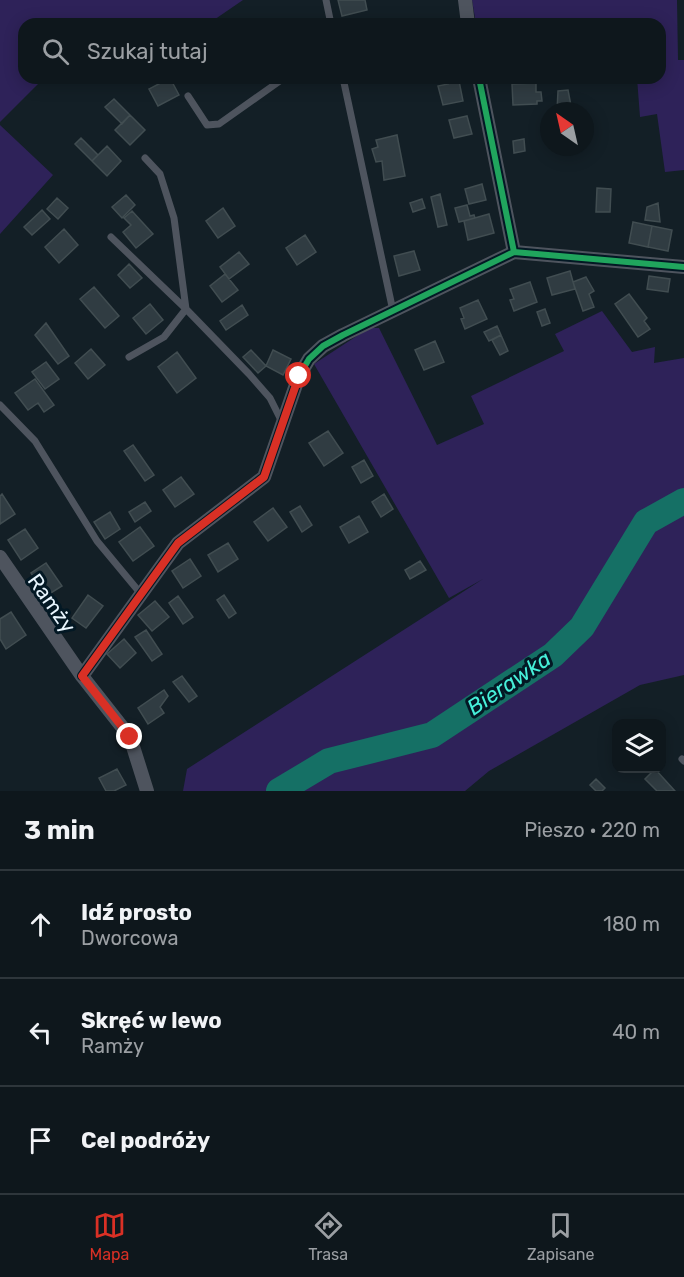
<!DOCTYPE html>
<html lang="pl">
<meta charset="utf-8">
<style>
body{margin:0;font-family:Rubik,sans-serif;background:#172025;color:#f1f3f6}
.controls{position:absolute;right:18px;bottom:18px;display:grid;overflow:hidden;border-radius:12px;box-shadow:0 3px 15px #0003}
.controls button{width:54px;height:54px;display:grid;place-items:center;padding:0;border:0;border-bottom:2px solid #2e363b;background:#0e171c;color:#f1f3f6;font:30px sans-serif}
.compass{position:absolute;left:540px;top:102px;width:54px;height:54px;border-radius:50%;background:#0e171c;box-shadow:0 3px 15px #0003;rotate:326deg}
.stop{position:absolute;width:18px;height:18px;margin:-14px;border:4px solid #d93025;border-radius:50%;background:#fff}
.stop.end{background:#d93025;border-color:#fff;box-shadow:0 2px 6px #0008}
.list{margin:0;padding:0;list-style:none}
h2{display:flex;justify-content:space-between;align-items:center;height:78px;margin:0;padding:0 24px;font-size:26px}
h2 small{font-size:20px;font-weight:400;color:#9b9fa3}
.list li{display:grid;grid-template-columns:39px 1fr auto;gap:18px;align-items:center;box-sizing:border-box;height:108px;padding:0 24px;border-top:2px solid #2e363b}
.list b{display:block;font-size:22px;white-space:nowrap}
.list p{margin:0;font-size:20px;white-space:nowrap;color:#9b9fa3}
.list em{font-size:20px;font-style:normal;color:#9b9fa3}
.icon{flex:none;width:33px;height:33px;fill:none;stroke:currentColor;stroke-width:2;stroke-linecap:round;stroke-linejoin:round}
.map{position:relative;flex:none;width:684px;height:791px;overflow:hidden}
.search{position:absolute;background:#0e171c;box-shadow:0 3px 15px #0003;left:18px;right:18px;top:18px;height:66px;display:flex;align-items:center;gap:15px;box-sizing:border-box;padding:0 21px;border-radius:18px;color:#9b9fa3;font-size:22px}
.sheet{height:402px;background:#0e171c}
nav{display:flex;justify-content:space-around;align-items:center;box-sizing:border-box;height:84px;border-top:2px solid #2e363b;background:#0e171c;font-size:16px;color:#9b9fa3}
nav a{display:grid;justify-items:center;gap:3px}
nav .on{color:#d93025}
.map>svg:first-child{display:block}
.green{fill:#2e2259}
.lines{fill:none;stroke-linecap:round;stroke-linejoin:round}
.river{stroke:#157065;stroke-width:26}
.building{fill:#303c42;stroke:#414d51;stroke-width:1.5}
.service{stroke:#4e545e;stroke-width:7}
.minor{stroke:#4e545e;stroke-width:14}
.cycleway-casing{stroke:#031824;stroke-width:10}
.cycleway{stroke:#20a55d;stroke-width:6}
.route{stroke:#d93025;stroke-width:8}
.labels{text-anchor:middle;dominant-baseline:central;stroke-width:6;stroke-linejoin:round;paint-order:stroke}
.street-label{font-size:21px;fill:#e8f5fe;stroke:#031824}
.water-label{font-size:22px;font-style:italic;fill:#46efd9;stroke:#031824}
</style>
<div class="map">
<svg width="684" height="791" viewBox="0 0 684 791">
<rect width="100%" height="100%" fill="#131f26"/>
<path class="green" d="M0,0H243L208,24H24V78H44L0,122Z
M472,0H677L678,60H684V170L665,172L657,114L640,117L637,78H660V24H476Z
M0,125L53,175L0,234Z
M602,311L632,352L655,347L654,363L684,358V675L640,685L489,771L465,791H284L330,764L406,745L439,734L555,658L580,633L596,608L553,646L431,729L329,755L273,791H183L187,769L483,579L449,598L314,364L369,328H379L437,445L484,424L471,396L564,351L555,334Z"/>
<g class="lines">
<path class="river" d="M279,791L329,761L432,735L553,655L582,627L646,522L684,501"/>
</g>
<path class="building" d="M338,0H365L367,10L342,16Z
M170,78L179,95L158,106L149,89Z
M452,78L453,83L459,81L463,101L443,105L438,86L448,84L446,80Z
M536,83V92H541L542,101H537V104L513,105L512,84Z
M568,90L572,111H557L558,91Z
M114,99L130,115L122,124L105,107Z
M130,115L145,130L130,145L115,130Z
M467,116L472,134L454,138L449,120Z
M397,135L405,176L384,180L382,161L376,162L372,149L378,147L376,140Z
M81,138L98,155L92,161L75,144Z
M524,139L525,151L514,153L513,141Z
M107,146L121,161L107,176L92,161Z
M482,184L486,200L469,204L465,189Z
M597,188L611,189L610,212H596Z
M440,194L447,225L438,227L431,197Z
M126,195L135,205L122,218L112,207Z
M57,198L68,208L58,219L47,209Z
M422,199L425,208L413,212L410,203Z
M658,203L660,222L645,220L647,207Z
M467,205L470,216L474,215L475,218L459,222L455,208Z
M223,208L235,226L218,238L206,221Z
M42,210L50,219L32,235L24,227Z
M132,211L153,234L136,248L123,232L131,225L124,218Z
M489,214L494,233L468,240L464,221Z
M633,222L652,226L648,247L629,243Z
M652,226L672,230L668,251L648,247Z
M64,229L78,245L59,263L45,247Z
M305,235L316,252L297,265L286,248Z
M414,251L420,270L399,276L394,256Z
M239,252L249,264L229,279L220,267Z
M129,264L142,278L130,288L118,275Z
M570,271L575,289L552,295L547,278Z
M225,274L238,290L222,302L210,286Z
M649,276L670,279L668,292L647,289Z
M586,277L594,291L589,294L594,307L583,311L573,282Z
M530,282L537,302L514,311L510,300L514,299L510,289Z
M94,287L119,316L105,328L80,299Z
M629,294L647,318L644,321L650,329L638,337L615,304Z
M478,300L487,319L465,329L461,319L464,318L460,308Z
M150,304L163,320L146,334L133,318Z
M242,305L248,315L226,330L220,321Z
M545,309L550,323L542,326L537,312Z
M46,323L69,356L58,364L35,335Z
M497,326L501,335L489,341L484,332Z
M501,335L508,351L500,355L492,340Z
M435,341L444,362L424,370L415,350Z
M91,349L105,365L88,379L75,363Z
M251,350L266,366L258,373L243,357Z
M273,350L291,359L283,375L266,366Z
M177,352L196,378L177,393L158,367Z
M46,362L59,379L45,389L32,372Z
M35,379L54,405L44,412L38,403L28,410L15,393Z
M328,431L343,453L324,466L309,443Z
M133,445L154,475L145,481L124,451Z
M364,460L373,476L361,483L352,467Z
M181,477L194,494L175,507L163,490Z
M2,494L15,514L0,524V496Z
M384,494L393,509L381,517L372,502Z
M145,502L151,511L135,522L129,512Z
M300,506L312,525L302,532L290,512Z
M273,508L287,527L268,541L254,522Z
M110,512L120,529L105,539L94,522Z
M359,516L368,532L349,543L340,527Z
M140,527L154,546L133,561L119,542Z
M25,529L38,548L21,560L8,540Z
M228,543L238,559L218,572L208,555Z
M190,559L201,576L183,588L172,571Z
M420,561L426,570L410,579L405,570Z
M46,563L62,586L46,596L31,573Z
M88,595L103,606L86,628L72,618Z
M224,595L236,613L229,618L217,600Z
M178,596L193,617L183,624L169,603Z
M155,601L169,617L152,631L138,615Z
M11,612L26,635L6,649L0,639V619Z
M146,630L162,654L152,661L135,637Z
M124,639L136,653L120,668L107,654Z
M182,676L197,696L189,702L173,682Z
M164,690L168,696L160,707L164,713L148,724L138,708Z
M117,769L126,785L114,791H106L99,778Z
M655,769L675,791H657L645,779Z
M596,779L605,788L602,791H596L590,785Z"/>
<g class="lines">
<path class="service" d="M326,0L331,24
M343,78L393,311
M188,96L207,125L219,124L284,78
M111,237L186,309L249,374L270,398L282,422
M129,357L164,337L186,309L174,218L160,174L145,158
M0,405L35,441L97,541L141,594
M682,759L684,761"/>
<path class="minor" d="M465,0L468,24
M479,78L514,252
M0,557L82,676L130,737L147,791
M82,676L178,543L264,477L299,376L309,359L323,346L343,335L514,252L684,267"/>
<defs>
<path id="cycleway" d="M479,78L514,252
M82,676L178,543L264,477L299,376L309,359L323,346L343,335L514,252L684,267"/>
</defs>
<use href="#cycleway" class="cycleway-casing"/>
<use href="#cycleway" class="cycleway"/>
</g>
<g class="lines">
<path class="route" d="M130,737L82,676L178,543L264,477L299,376"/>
</g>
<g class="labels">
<g class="street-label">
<text transform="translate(52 603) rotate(55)">Ramży</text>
</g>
<g class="water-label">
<text transform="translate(509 683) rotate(-34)">Bierawka</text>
</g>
</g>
</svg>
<div class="controls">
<button><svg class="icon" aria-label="layers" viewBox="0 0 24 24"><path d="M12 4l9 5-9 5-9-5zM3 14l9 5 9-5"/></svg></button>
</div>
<svg class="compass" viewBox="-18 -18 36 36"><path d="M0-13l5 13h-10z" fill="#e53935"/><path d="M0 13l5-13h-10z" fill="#9b9fa3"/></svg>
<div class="stop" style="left:299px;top:376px"></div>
<div class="stop end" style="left:130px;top:737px"></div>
<div class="search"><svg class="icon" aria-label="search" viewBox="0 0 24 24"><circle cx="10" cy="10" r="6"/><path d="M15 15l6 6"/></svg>Szukaj tutaj</div>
</div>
<section class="sheet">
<h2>3 min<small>Pieszo · 220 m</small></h2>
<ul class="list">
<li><svg class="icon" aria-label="ahead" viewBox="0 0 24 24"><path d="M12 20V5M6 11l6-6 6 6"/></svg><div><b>Idź prosto</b><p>Dworcowa</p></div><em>180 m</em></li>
<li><svg class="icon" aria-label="left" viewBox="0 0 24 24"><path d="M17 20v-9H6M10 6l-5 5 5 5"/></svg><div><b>Skręć w lewo</b><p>Ramży</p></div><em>40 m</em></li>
<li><svg class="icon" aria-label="arrive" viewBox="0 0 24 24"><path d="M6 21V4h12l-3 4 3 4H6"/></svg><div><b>Cel podróży</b></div></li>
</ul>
</section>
<nav>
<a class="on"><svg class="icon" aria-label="map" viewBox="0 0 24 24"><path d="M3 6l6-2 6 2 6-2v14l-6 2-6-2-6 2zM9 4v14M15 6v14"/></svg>Mapa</a>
<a><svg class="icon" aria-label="directions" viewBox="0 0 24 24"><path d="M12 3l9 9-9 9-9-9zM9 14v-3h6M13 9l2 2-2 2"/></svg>Trasa</a>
<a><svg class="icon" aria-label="saved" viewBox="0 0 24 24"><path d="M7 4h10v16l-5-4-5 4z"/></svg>Zapisane</a>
</nav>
